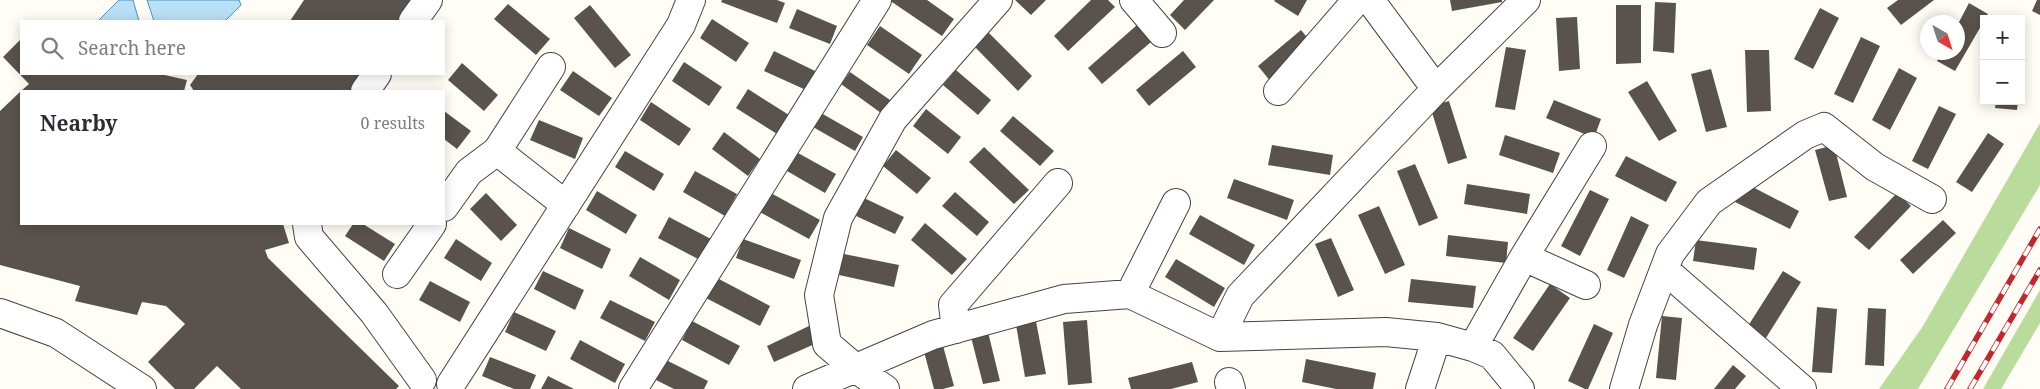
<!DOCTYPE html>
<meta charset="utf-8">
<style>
body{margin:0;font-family:"Noto Serif",serif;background:#f7f7f7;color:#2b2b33}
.controls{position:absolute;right:15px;top:15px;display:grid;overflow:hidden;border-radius:0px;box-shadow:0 2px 12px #0003}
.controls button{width:45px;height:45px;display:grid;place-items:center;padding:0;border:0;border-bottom:1px solid #e1e1e2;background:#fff;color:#2b2b33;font:25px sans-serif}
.compass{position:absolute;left:1920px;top:15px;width:45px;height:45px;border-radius:50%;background:#fff;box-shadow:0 2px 12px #0003;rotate:141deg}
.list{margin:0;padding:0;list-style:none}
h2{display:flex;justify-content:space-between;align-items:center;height:65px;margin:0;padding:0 20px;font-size:21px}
h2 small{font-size:16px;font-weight:400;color:#7c7c81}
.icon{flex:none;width:28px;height:28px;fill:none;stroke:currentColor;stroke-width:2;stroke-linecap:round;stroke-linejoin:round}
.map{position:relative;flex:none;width:2040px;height:389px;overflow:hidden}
.search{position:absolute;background:#fff;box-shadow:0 2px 12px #0003;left:20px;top:20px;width:425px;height:55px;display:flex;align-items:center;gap:12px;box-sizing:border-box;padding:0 18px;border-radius:0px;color:#7c7c81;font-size:19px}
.panel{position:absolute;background:#fff;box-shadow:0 2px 12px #0003;left:20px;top:90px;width:425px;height:135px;border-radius:0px}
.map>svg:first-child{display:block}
.forest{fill:#b9dc9c}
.water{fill:#b9e0f7;stroke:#3f96cf}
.building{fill:#5a524d}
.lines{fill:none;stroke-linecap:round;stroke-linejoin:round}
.minor-casing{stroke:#444;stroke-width:30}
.minor{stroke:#fff;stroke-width:28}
.rail-casing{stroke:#c4262e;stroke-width:5.5}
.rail{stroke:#fff;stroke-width:4;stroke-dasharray:11;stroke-linecap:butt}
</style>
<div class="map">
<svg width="2040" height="389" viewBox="0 0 2040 389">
<rect width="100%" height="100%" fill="#fffdf5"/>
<path class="forest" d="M2040,123V185L1918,389H1879L1923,326Z
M2040,290V323L2001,389H1983Z"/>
<path class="water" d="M119,0H133L139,21H98Z
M147,0H239L241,5L225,21H154Z"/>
<path class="building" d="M304,0H415L401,21H290Z
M722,0H777L785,3L777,23L721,2Z
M889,0H927L954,19L942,36Z
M1015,0H1046L1031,15Z
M1091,0H1108L1115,7L1068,51L1054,36Z
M1184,0H1214L1185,30L1170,15Z
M1275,0H1307L1298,16L1274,1Z
M1450,0H1502V2L1452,11Z
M1898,0H1934L1901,25L1887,8Z
M2037,0H2040V15L2032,11Z
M1655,2L1676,3L1674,53L1653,51Z
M1969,3L1988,14L1955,71L1937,61L1942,52H1958V24Z
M508,4L550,39L536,55L494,19Z
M590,5L631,55L615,68L574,18Z
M1616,5H1641V63L1616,64Z
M1820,8L1839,18L1813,69L1794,59Z
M797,9L837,26L830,44L789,28Z
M1577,17L1580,69L1559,71L1556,18Z
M712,19L749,43L736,62L700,38Z
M1137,25L1151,42L1102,84L1088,68Z
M880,26L922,55L909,74L867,45Z
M1301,30L1315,47L1271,82L1258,66Z
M987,31L1032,76L1018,91L973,45Z
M1861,37L1880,46L1853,103L1834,94Z
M21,39V74H160L187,80L184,91H21L29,84L3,57Z
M2021,43H2024L2023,59H2021Z
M1506,47L1526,50L1515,110L1495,107Z
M1745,50H1769L1771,111L1747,112Z
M774,51L815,71L806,90L764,71Z
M1183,51L1196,67L1149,106L1136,90Z
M684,62L722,87L709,106L672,81Z
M462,63L498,95L484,111L448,80Z
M1899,68L1917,78L1890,130L1872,120Z
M1711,69L1727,127L1706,132L1691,74Z
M956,70L991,100L978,115L943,85Z
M573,71L612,98L599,116L560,90Z
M850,72L890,100L881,113L841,84Z
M198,74H365L353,91H194L190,85Z
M1647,81L1677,131L1659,141L1628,92Z
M748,89L789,115L777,134L736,108Z
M21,91V224H283L289,243L265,250L268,258L399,386L396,389H241L217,366L194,389H175L148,362L185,324L166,306L142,302L137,315L75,301L80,286L0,265V111Z
M1554,100L1601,119L1594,138L1546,118Z
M1449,101L1467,158L1448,164L1430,106Z
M1996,101H2018L2017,110L1995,108Z
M651,102L691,129L679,146L640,120Z
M1939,106L1956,114L1928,169L1912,161Z
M926,109L961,137L948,154L913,126Z
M444,111L471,131L457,149L444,139Z
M821,113L863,137L855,151L813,127Z
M1013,116L1054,151L1040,166L1000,131Z
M539,120L583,138L575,159L530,140Z
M724,132L760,159L748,176L712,149Z
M1988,133L2004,144L1972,192L1956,182Z
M1505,135L1560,153L1553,173L1499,155Z
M1272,145L1333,155L1330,175L1268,165Z
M1834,145L1847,197L1829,201L1815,150Z
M984,147L1029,190L1014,204L969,162Z
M896,150L931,178L917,194L883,166Z
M625,151L664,174L654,191L615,167Z
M798,153L836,174L825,193L787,171Z
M1626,156L1677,182L1666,202L1615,176Z
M1415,164L1438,218L1419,226L1397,171Z
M695,171L737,194L725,216L683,192Z
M1234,179L1294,200L1287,220L1227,198Z
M1745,183L1799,211L1790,229L1735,202Z
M1467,184L1530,194L1527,214L1464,204Z
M1590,190L1609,199L1580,256L1561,246Z
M597,191L637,215L626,234L586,210Z
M769,192L820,220L809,239L758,211Z
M955,192L989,222L977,236L942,206Z
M486,193L517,225L501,241L470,209Z
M1897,193L1911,206L1869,250L1854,237Z
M864,198L904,217L895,234L856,216Z
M1379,206L1405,265L1385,274L1358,215Z
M1200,215L1255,245L1244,265L1189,234Z
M1631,216L1649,225L1624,278L1607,270Z
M669,217L711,239L700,260L658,238Z
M1943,220L1956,233L1913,274L1900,260Z
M925,223L967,259L952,275L911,240Z
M353,224H363L395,244L384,261L345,236Z
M569,228L611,249L602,269L560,248Z
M1448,235L1508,242L1506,263L1446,256Z
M1331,238L1354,290L1338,297L1315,244Z
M456,239L492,263L481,281L444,258Z
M743,239L801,260L794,279L736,258Z
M1696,240L1757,248L1754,270L1693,261Z
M844,254L899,265L894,287L839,275Z
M640,257L680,280L669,300L629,276Z
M1176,259L1225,288L1214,307L1165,277Z
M543,271L584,290L575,310L534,289Z
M1783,271L1801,282L1766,338L1748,326Z
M717,278L770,306L760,326L706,298Z
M1411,279L1476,286L1473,308L1408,302Z
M430,281L470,302L460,322L419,300Z
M1550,284L1570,298L1533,351L1513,338Z
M610,300L655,322L645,341L600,318Z
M1817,307L1837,309L1832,373L1812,372Z
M1868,308L1886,309L1884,366L1865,365Z
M514,312L556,331L546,351L505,332Z
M1035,316L1046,374L1025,377L1015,319Z
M1662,316L1682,318L1676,380L1656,378Z
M1087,320L1092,383L1068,385L1063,322Z
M692,321L740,346L729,365L682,340Z
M1594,324L1613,333L1588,389H1585L1568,381Z
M809,326L817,343L774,362L767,346Z
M988,332L1000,381L983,384L971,337Z
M580,340L625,364L615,383L570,359Z
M942,342L954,386L943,389H934L923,348Z
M490,357L536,375L530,389H514L482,376Z
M1306,359L1376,373L1373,389H1336L1302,382Z
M666,360L708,381L704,389H674L656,380Z
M1192,362L1198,382L1171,389H1131L1128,378Z
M1733,365L1746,376L1735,389H1714Z
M548,376L574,389H541Z"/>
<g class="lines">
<defs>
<path id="minor" d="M1134,0L1162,33
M1370,0L1436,89
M413,21L428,0
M551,67L497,151L566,205
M365,91L377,74
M1278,91L1357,0
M444,207L469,172L497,151
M307,224L309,237L374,313L422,380
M1524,257L1586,285
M1665,270L1802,389
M397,274L432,224
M1130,294L1176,203
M0,313L56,333L142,389
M956,329L953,305L1058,183
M1473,347L1524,257L1592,146
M1229,382L1231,389
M451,384L681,25L691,0
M633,389L877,0
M807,389L933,335L1064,299L1130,294L1220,337
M885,389L855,368L827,344L819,295L838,218L893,119L998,0
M1420,389L1437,337
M1520,389L1492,355L1473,347L1437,337L1386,332L1220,337L1240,296L1436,89L1526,0
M1624,389L1643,325L1670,254L1709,202L1805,135L1824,127L1875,167L1932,199"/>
</defs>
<use href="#minor" class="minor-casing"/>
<use href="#minor" class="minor"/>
<defs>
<path id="rail" d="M1947,389L2040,229
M1970,389L2040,270"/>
</defs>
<use href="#rail" class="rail-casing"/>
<use href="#rail" class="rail"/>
</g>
</svg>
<div class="controls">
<button>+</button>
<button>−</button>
</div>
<svg class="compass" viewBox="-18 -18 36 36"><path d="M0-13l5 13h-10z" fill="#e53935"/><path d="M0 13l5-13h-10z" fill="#7c7c81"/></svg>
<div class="search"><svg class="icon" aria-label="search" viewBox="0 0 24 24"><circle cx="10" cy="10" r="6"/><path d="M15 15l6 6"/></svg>Search here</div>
<section class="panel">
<h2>Nearby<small>0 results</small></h2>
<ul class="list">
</ul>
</section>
</div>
